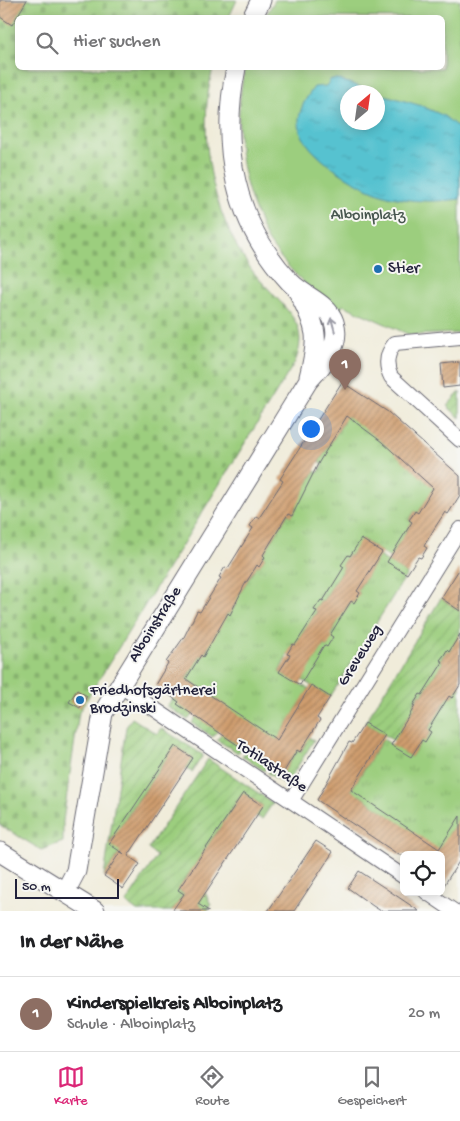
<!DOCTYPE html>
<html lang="de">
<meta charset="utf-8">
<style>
body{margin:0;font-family:"Gochi Hand",sans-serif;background:#f2f2f2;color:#202124}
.controls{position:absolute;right:15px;bottom:15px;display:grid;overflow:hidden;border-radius:8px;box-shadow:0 2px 12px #0003}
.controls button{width:45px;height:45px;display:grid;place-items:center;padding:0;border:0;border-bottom:1px solid #e0e0e0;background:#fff;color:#202124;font:25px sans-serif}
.compass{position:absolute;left:340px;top:85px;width:45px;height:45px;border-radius:50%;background:#fff;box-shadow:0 2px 12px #0003;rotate:29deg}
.scale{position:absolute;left:15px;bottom:12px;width:104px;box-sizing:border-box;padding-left:5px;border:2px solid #22223b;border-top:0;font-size:14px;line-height:18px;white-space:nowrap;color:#22223b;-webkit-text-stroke:4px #f6f6f2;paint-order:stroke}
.you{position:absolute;left:310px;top:428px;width:18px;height:18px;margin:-12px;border:4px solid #fff;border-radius:50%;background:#1a73e8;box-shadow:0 0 0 8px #1a73e833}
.badge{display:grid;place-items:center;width:32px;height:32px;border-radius:50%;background:#db2777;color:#fff;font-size:16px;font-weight:700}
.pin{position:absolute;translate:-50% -41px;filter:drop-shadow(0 1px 2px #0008)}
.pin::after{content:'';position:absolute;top:26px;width:18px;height:15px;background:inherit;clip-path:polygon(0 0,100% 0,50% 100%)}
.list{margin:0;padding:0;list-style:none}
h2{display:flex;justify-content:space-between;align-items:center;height:65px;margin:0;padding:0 20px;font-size:21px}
h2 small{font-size:16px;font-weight:400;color:#757577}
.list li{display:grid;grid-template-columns:32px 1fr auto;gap:15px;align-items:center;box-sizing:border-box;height:75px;padding:0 20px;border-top:1px solid #e0e0e0}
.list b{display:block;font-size:19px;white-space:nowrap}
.list p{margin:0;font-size:16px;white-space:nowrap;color:#757577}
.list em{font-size:16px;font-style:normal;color:#757577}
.icon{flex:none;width:28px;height:28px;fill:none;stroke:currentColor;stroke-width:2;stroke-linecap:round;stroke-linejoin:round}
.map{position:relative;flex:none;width:460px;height:911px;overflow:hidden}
.search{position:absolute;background:#fff;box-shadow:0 2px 12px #0003;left:15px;right:15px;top:15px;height:55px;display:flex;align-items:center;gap:12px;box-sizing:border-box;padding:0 18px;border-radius:8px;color:#757577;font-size:19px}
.sheet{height:140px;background:#fff}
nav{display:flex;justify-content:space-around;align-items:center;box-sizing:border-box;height:70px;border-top:1px solid #e0e0e0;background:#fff;font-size:14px;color:#757577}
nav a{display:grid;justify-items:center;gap:2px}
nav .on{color:#db2777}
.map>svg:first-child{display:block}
.grass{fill:url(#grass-tufts);stroke:#5f785c}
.cemetery{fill:url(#cemetery-stones);stroke:#5f785c}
.park{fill:#9cce7e;stroke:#5f785c;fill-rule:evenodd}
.garden{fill:url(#garden-furrows);stroke:#5f785c}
.water{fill:url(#water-ripples);stroke:#3c7286}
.building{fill:url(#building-hatch)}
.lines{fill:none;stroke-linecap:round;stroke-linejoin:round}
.street-casing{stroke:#6a6973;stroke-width:16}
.secondary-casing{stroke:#6a6973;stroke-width:21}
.street{stroke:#fff;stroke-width:14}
.secondary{stroke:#fff;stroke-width:19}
.oneway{stroke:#9c9ca7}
.poi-dot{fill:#1f6fb2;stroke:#f6f6f2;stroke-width:2}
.labels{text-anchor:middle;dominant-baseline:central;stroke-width:4;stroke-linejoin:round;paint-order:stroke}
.park-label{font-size:16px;fill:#47564f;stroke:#f6f6f2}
.poi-label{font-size:16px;fill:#22223b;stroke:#f6f6f2;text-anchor:start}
.street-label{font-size:16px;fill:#22223b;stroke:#f6f6f2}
</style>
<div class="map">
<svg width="460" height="911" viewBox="0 0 460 911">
<defs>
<pattern id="grass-tufts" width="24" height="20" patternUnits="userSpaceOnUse" patternTransform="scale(1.25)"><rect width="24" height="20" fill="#9cce7e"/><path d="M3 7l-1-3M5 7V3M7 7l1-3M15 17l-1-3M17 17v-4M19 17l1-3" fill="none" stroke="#86b16e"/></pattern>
<pattern id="cemetery-stones" width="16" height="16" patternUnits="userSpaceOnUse" patternTransform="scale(1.25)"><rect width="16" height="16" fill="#9cce7e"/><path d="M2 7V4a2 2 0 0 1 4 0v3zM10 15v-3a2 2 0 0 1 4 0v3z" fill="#86b16e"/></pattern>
<pattern id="garden-furrows" width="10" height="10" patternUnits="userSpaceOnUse" patternTransform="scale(1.25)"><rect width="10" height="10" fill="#9cce7e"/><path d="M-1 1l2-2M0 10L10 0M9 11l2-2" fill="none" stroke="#86b16e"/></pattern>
<pattern id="water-ripples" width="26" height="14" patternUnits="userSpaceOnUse" patternTransform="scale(1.25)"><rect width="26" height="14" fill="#57c2d0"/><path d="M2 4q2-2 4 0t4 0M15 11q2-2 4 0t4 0" fill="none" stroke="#4ba6b4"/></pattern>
<pattern id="building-hatch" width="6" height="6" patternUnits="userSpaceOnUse" patternTransform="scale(1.25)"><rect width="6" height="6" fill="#cf9d6e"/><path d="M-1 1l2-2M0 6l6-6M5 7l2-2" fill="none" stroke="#a8805c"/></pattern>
</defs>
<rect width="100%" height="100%" fill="#f6f6f2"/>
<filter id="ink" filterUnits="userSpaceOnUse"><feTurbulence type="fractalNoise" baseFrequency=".02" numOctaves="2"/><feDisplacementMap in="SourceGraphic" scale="10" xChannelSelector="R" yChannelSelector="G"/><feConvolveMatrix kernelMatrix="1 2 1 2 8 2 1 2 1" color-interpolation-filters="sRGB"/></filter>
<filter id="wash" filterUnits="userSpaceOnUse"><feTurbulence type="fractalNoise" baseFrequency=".0096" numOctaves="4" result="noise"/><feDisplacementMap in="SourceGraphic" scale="20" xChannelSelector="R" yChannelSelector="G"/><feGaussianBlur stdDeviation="1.12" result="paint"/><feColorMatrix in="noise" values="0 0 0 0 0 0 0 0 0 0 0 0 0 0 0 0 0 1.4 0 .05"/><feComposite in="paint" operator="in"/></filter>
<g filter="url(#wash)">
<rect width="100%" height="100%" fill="#f0ecda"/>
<path class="grass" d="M344,415L361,421L434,485L433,489L418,513L415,511L409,520L412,522L390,558L362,539L350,556L347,555L342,565L344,567L323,601L321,600L314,610L317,611L295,645L293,644L279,672L309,689L278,739L275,740L186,679L201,655L204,656L209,647L207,645L228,613L230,614L236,604L234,603L257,565L259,566L265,557L263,555L288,514L292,516L297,507L295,506L315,471L318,473L323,465L319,462L343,423Z
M379,556L407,574L330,697L302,680L324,645L327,647C332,627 345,607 360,593L357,591Z
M460,679V816L441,848L438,850L359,795L358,796L352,792V789L383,739L411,757L422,740L425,741L431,732L428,730L449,696L452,698L458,688Z
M205,892L211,905L207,911L198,904Z"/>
<path class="cemetery" d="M0,0H237L229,17L18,18V68H213C196,134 211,213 251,269C263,285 290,309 297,325C302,338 300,350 295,362L79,712L63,821V842L41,850L0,825Z"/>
<path class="park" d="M275,0H460V333L410,335L343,305L338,314C313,291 288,270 269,242C264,235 261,225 258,217C237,169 234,119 245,68H442V18L265,17ZM348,92H378V122H348Z"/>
<path class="garden" d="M460,392V418L447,406Z
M441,598L460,611V634L449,652L447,650L440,660L443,662L422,695L419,694L413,704L415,706L394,741L365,723Z
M173,698L179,702L178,704L194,712L188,720L167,706Z
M198,714L219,729L213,737L192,723Z
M132,718L157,734L161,728L203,755L192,772L186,768L193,758L175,746L109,843L121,851L104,876L126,727Z
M223,732L227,738L243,746L238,753L217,740Z
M306,736L314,740L286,785L268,773L273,766L282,775L297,750L301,752L306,742L304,740Z
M248,749L256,758L269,763L264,771L242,756Z
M208,759L273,803L262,819L256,816L263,806L243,793L178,890L184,894L172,911H137L126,903L157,856L148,849Z"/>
<path class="water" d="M331,79H338L374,92H348V122H378V93L422,106L444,116L460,129V199C438,202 414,202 392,197C364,191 302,156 299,125C298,110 306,98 314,87L326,86Z"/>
<g id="blocks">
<path class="building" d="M0,0H27L12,25L0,17Z
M460,362V386L443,388L441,364Z
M342,382L388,412L460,476V495L448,514L445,512L434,529L424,546L427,548L421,558L418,557L407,574L387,562L412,522L409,520L412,516L415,511L418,513L433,488L382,442L347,416L319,462L292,516L288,514L263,555L265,557L259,567L257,565L244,586L230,615L228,613L203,657L201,655L186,679L277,740L311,685L330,697L317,718L320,720L300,752L297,750L282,775L177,704L179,702L155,685L168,663L166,662L184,637L197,611L200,612L221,578L219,577L225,567L228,568L253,528L250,526L256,516L259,518L283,481L280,479Z
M361,539L382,552L357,591L360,593L354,603L351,601L330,635L333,637L327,647L324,645L300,685L279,672L290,655L287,654L293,644L295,645L317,611L314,610L318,604L321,600L323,601L344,567L341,565L348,555L350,556Z
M460,568V611L441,598Z
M460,634V685L452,698L449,696L428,730L431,732L425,742L422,740L411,757L391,745L415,706L413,705L420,694L422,695L443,662L440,660L444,655L447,650L449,652Z
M77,690L87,696L80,708L69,702Z
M365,723L385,735L351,790L439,849L460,816V860L441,890V855H399L317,800L349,742L352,743Z
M175,746L193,758L128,856L140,864L123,889L104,876L121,851L124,854L109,844Z
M243,793L263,806L198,904L209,911H172L184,894L178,890Z
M316,841L333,852L294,911H268Z
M359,871L385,888L419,911H381L373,906L348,888Z"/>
</g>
</g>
<g filter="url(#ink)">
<use href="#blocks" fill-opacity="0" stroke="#6a6973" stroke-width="1"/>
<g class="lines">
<defs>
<path id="street" d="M460,337L395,343C386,354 385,365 391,377L460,440
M119,685L404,877
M291,801L460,529
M426,892L454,911"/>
<path id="secondary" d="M252,18L261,0
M298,291C317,330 320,334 309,377
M0,852L95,911
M65,892L76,871L103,713L308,381C322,365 342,346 334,322C328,303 303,296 290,282C234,222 220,146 236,68"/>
</defs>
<use href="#street" class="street-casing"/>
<use href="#secondary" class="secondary-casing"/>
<use href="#street" class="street"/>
<use href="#secondary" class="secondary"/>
</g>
<defs><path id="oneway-shaft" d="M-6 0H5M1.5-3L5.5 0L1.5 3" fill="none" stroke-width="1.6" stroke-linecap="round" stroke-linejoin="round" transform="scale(1.25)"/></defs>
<use class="oneway" href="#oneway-shaft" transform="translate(333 325) rotate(-105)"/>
</g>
<g class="poi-dot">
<circle cx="378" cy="269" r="5"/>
<circle cx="80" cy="700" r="5"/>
</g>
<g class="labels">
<g class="park-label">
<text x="368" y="216">Alboinplatz</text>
</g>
<g class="poi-label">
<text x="388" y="269">Stier</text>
<text x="90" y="691">Friedhofsgärtnerei<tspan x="90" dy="18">Brodzinski</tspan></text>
</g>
<g class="street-label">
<text transform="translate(156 625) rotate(-58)">Alboinstraße</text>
<text transform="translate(361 656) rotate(-58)">Greveweg</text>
<text transform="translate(271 767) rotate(34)">Totilastraße</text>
</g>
</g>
</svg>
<div class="controls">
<button><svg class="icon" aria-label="locate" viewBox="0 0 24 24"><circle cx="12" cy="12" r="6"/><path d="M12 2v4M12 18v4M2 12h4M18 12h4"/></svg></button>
</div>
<svg class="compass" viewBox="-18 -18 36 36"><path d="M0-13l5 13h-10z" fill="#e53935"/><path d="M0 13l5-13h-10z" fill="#757577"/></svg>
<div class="scale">50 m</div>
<div class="you"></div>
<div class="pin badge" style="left:345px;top:390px;background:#8d6e63">1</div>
<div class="search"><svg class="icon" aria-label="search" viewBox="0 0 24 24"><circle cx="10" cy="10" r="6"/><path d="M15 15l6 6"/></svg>Hier suchen</div>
</div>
<section class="sheet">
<h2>In der Nähe<small></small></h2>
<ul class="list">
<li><span class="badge" style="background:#8d6e63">1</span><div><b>Kinderspielkreis Alboinplatz</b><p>Schule · Alboinplatz</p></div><em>20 m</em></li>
</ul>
</section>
<nav>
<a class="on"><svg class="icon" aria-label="map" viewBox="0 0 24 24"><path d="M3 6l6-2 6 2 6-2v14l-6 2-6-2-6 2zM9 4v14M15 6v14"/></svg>Karte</a>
<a><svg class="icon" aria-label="directions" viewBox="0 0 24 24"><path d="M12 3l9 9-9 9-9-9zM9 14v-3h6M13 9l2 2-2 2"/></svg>Route</a>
<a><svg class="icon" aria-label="saved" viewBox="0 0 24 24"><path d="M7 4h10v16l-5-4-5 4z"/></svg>Gespeichert</a>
</nav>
